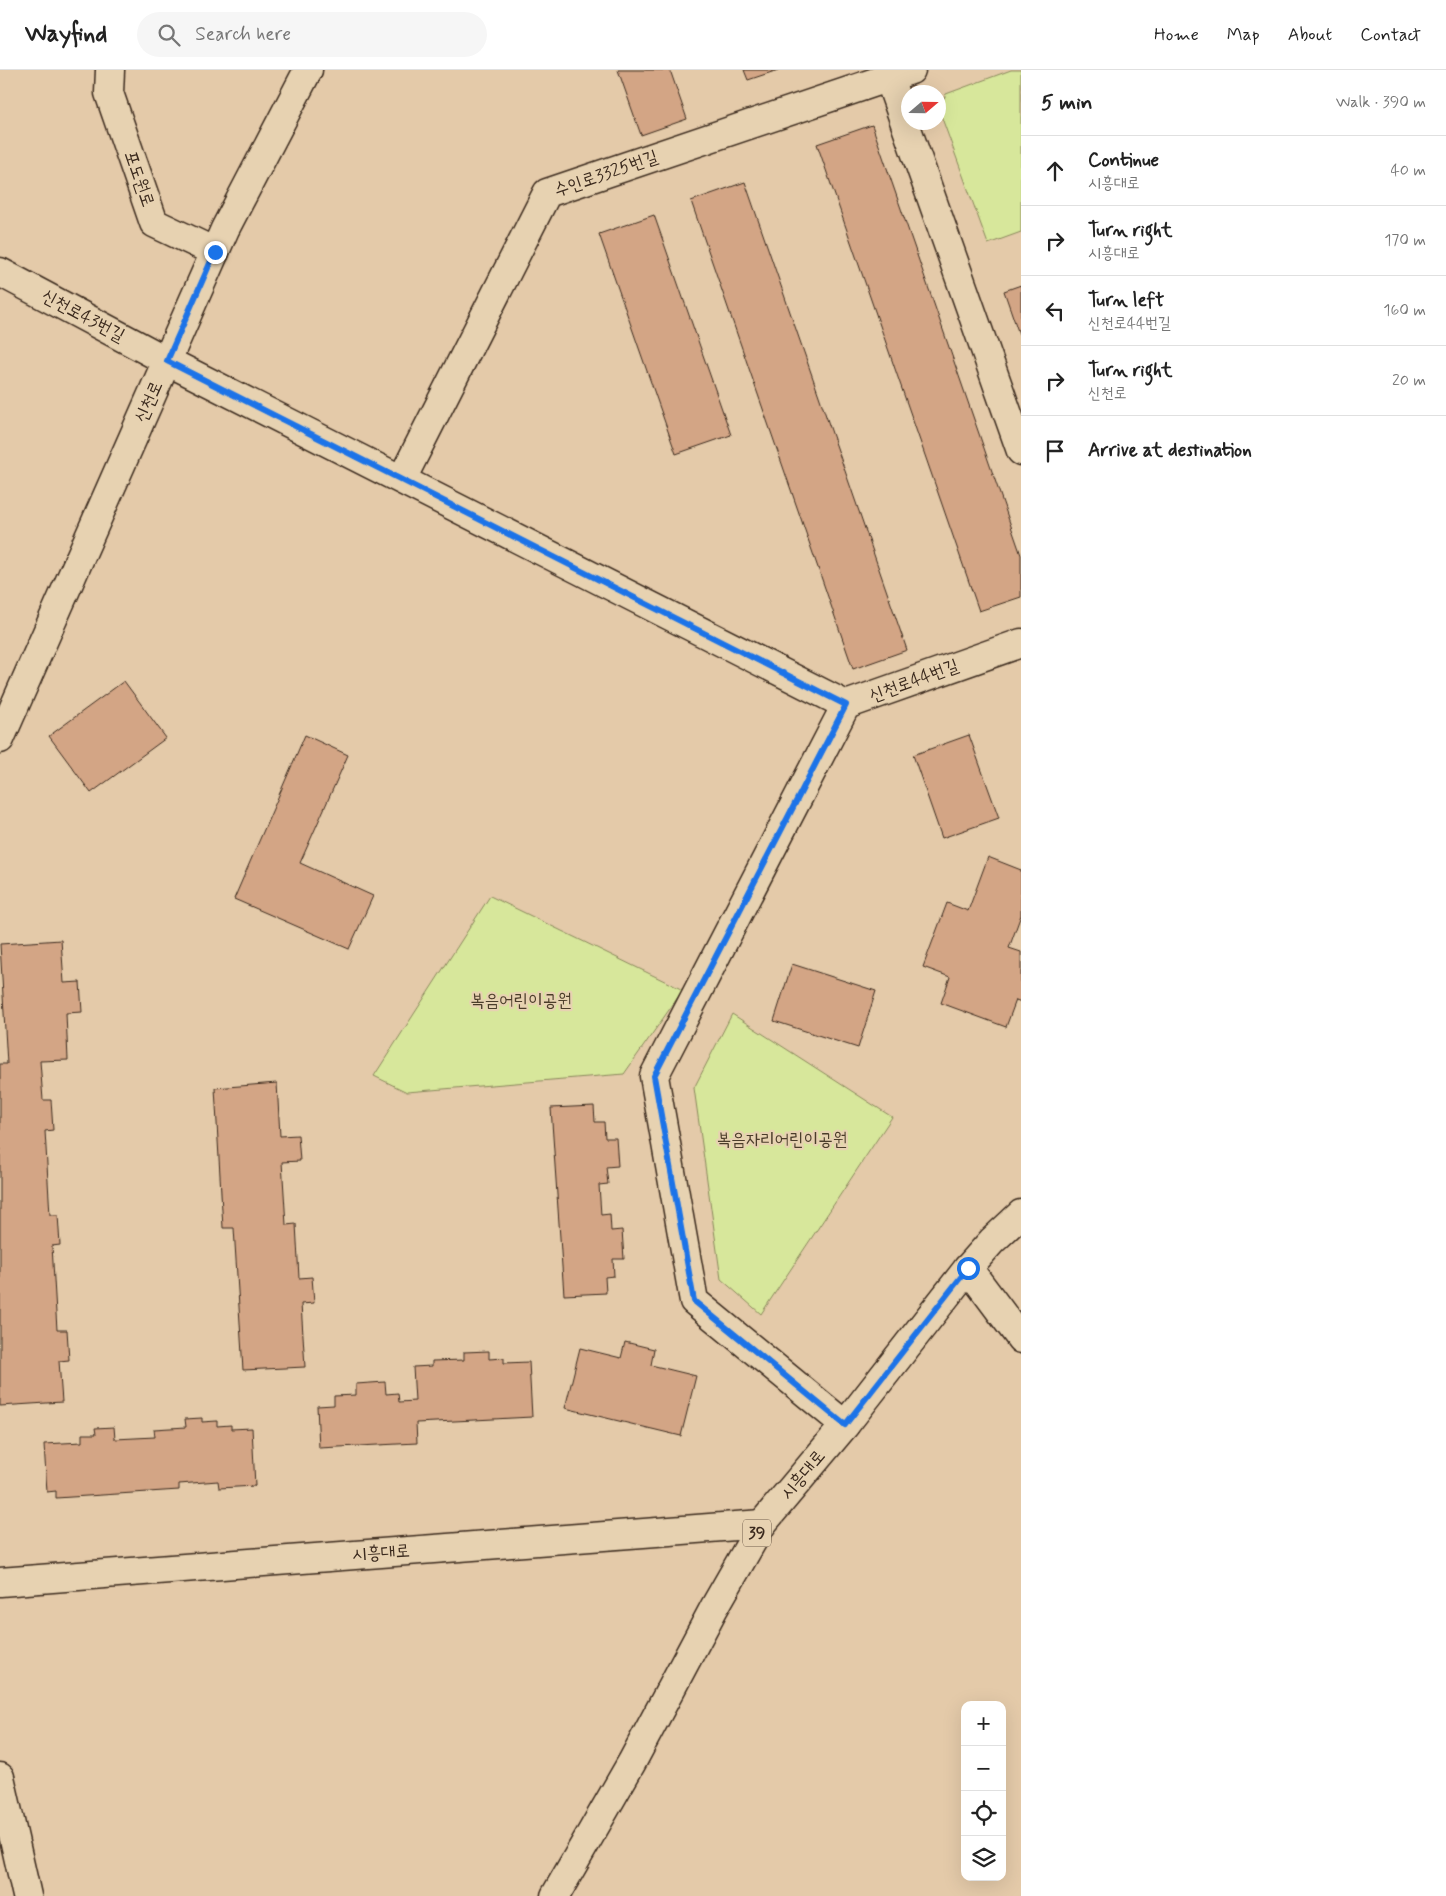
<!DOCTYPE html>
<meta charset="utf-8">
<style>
body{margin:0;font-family:Mynerve,"Poor Story",sans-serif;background:#f6f6f6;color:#222}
.controls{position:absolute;right:15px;bottom:15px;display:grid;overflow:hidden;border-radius:10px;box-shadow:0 5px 20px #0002}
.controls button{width:45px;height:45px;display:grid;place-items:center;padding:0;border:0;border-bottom:1px solid #e0e0e0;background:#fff;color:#222;font:25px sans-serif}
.compass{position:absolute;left:901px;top:15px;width:45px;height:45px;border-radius:50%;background:#fff;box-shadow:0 5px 20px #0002;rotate:70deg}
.stop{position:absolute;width:15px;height:15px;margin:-11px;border:4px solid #1a73e8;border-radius:50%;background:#fff}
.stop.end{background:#1a73e8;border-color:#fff;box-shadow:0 1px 5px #0008}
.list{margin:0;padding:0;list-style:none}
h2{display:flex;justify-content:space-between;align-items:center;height:65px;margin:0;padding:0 20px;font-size:21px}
h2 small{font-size:16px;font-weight:400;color:#767676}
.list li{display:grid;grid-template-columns:32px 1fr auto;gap:15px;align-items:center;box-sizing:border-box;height:70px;padding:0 20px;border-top:1px solid #e0e0e0}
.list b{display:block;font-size:19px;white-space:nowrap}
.list p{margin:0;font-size:16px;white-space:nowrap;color:#767676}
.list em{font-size:16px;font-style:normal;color:#767676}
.icon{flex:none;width:28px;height:28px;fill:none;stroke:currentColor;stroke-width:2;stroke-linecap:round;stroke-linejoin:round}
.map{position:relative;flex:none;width:1021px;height:1826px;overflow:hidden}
header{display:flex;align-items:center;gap:30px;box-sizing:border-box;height:70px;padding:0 25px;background:#fff;border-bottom:1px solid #e0e0e0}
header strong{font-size:24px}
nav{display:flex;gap:28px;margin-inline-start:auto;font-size:18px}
.search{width:350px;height:45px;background:#f6f6f6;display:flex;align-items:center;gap:12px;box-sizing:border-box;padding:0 18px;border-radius:28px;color:#767676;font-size:19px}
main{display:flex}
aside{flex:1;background:#fff}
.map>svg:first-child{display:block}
.green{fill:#d7e79b;stroke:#89885c}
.building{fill:#d3a585;stroke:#3b2a1e}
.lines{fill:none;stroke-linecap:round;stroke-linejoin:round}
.minor-casing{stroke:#3b2a1e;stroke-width:31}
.tertiary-casing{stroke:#3b2a1e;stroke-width:31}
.primary-casing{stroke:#3b2a1e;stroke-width:31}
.minor{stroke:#e7d2b1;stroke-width:28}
.tertiary{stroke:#e7d2b1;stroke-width:28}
.primary{stroke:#e7d2b1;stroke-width:28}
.route{stroke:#1a73e8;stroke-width:6}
.labels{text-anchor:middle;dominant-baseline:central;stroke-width:4.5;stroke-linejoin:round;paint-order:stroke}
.shield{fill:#e7d2b1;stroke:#6f5c4a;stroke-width:1}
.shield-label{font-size:16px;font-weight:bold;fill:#3b2a1e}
.street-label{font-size:18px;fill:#3b2a1e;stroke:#e7d2b1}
.park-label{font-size:18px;fill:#4b3d2a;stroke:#e7d2b1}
</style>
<header>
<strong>Wayfind</strong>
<div class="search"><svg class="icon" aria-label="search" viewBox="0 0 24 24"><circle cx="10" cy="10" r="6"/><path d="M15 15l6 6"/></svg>Search here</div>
<nav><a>Home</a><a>Map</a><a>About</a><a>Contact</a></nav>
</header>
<main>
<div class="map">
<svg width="1021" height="1826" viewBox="0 0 1021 1826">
<rect width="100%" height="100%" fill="#e4caa9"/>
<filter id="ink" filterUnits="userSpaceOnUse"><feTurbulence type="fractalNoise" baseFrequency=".02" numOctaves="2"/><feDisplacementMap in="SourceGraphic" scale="10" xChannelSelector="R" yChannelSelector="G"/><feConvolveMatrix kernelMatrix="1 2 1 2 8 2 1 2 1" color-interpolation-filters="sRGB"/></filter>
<g filter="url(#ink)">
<path class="green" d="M1011,0H1021V162L988,174L939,40L946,24Z
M490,826L683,920L624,1004L407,1022L374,1006Z
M732,944L892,1047L761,1244L721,1209L694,1018Z"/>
<path class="building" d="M618,0H670L687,49L641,65Z
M744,0H778L748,10Z
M872,55L1021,485V527L979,541L817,74Z
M745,112L907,580L853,599L691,131Z
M654,145L731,365L676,384L599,164Z
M1021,215V270L1004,221Z
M124,611L166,668L91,723L49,666Z
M305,665L348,685L300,793L373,826L349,879L234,829Z
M969,665L999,748L942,768L913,685Z
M988,787L1021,800V845L1009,878L1021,882V932L1016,930L1006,957L941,933L950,907L923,897L947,833L968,841Z
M61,870L64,913L80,912L82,942L66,943L68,990L40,991L43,1030H51L53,1060L45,1061L50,1145H58L60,1175L52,1176L57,1260H67L69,1290L59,1291L62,1332L0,1336V994H7L0,874Z
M792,894L876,921L858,978L774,951Z
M277,1013L280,1066L298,1065L300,1091L282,1092L286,1155L296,1154L299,1208L312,1207L314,1233L301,1234L305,1297L243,1300L234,1158H223L215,1018Z
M594,1036L595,1052H604L605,1068H616L618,1096L606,1097L608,1114L599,1115L601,1145L610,1144L611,1161L622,1160L624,1189H613L614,1206L605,1207L606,1223L564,1225L551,1038Z
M625,1272L654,1279L651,1295L696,1306L681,1366L565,1338L580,1278L621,1288Z
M489,1281V1289L504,1288V1293L529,1292L532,1347L416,1353L417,1373L319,1378L317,1336L334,1335V1326L356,1325V1314L385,1312L386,1324L398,1323L399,1332L415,1331L413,1297L432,1296V1291L464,1290V1282Z
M202,1348V1352L217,1351V1356L231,1355V1359L252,1358L255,1416L219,1418L218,1411L179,1414V1420L56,1428V1421L47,1422L44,1374L82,1372V1364H96L95,1358L114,1357L115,1369L155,1367L154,1359L186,1357L185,1349Z"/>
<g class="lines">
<defs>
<path id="minor" d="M110,0L109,23L154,153L215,182
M889,8L1021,381
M0,202L167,291L846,635L1021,573
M402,409L547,123L911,0
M968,1198L1021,1269
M845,1355L694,1231L654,1006L846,635
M0,1512L762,1454"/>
<path id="tertiary" d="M0,669L225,159L308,0
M0,1707L27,1826"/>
<path id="primary" d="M555,1826L632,1692L714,1538L762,1454L845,1355L968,1198L992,1171L1021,1144"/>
</defs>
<use href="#minor" class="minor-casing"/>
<use href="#tertiary" class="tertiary-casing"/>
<use href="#primary" class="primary-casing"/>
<use href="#minor" class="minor"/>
<use href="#tertiary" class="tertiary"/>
<use href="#primary" class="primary"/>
</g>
</g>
<g class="lines" filter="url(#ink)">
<path class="route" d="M215,182L167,291L846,635L654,1006L694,1231L845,1355L968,1198"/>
</g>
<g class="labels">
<rect class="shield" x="743" y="1449.5" width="28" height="27" rx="4"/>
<g class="shield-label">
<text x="757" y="1463">39</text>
</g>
<g class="street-label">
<text transform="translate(606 104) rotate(-19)">수인로3325번길</text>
<text transform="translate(139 109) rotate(71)">포도원로</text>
<text transform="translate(83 246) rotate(28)">신천로43번길</text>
<text transform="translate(149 332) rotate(-66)">신천로</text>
<text transform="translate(914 611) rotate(-20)">신천로44번길</text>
<text transform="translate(803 1405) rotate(-50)">시흥대로</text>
<text transform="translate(381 1483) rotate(-4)">시흥대로</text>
</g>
<g class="park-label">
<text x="521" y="931">복음어린이공원</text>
<text x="782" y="1070">복음자리어린이공원</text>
</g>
</g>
</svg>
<div class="controls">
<button>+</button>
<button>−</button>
<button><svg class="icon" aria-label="locate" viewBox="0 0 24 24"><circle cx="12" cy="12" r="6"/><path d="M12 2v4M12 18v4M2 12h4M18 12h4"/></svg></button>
<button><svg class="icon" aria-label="layers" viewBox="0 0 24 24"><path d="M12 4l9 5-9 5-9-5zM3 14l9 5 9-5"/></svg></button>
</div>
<svg class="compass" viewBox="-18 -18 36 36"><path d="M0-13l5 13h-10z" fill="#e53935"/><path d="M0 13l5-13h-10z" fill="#767676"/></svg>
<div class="stop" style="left:968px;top:1198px"></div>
<div class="stop end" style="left:215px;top:182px"></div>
</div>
<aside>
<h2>5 min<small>Walk · 390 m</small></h2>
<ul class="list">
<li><svg class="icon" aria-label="ahead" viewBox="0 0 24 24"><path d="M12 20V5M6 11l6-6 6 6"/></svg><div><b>Continue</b><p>시흥대로</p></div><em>40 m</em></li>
<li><svg class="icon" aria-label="right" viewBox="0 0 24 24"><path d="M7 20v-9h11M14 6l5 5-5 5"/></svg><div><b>Turn right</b><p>시흥대로</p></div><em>170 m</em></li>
<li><svg class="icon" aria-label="left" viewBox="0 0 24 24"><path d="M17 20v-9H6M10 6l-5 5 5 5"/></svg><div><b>Turn left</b><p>신천로44번길</p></div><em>160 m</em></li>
<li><svg class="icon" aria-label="right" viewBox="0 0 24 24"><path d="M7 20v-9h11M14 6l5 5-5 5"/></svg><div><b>Turn right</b><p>신천로</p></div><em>20 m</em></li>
<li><svg class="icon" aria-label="arrive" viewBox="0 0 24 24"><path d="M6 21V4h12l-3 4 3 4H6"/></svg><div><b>Arrive at destination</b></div></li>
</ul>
</aside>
</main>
